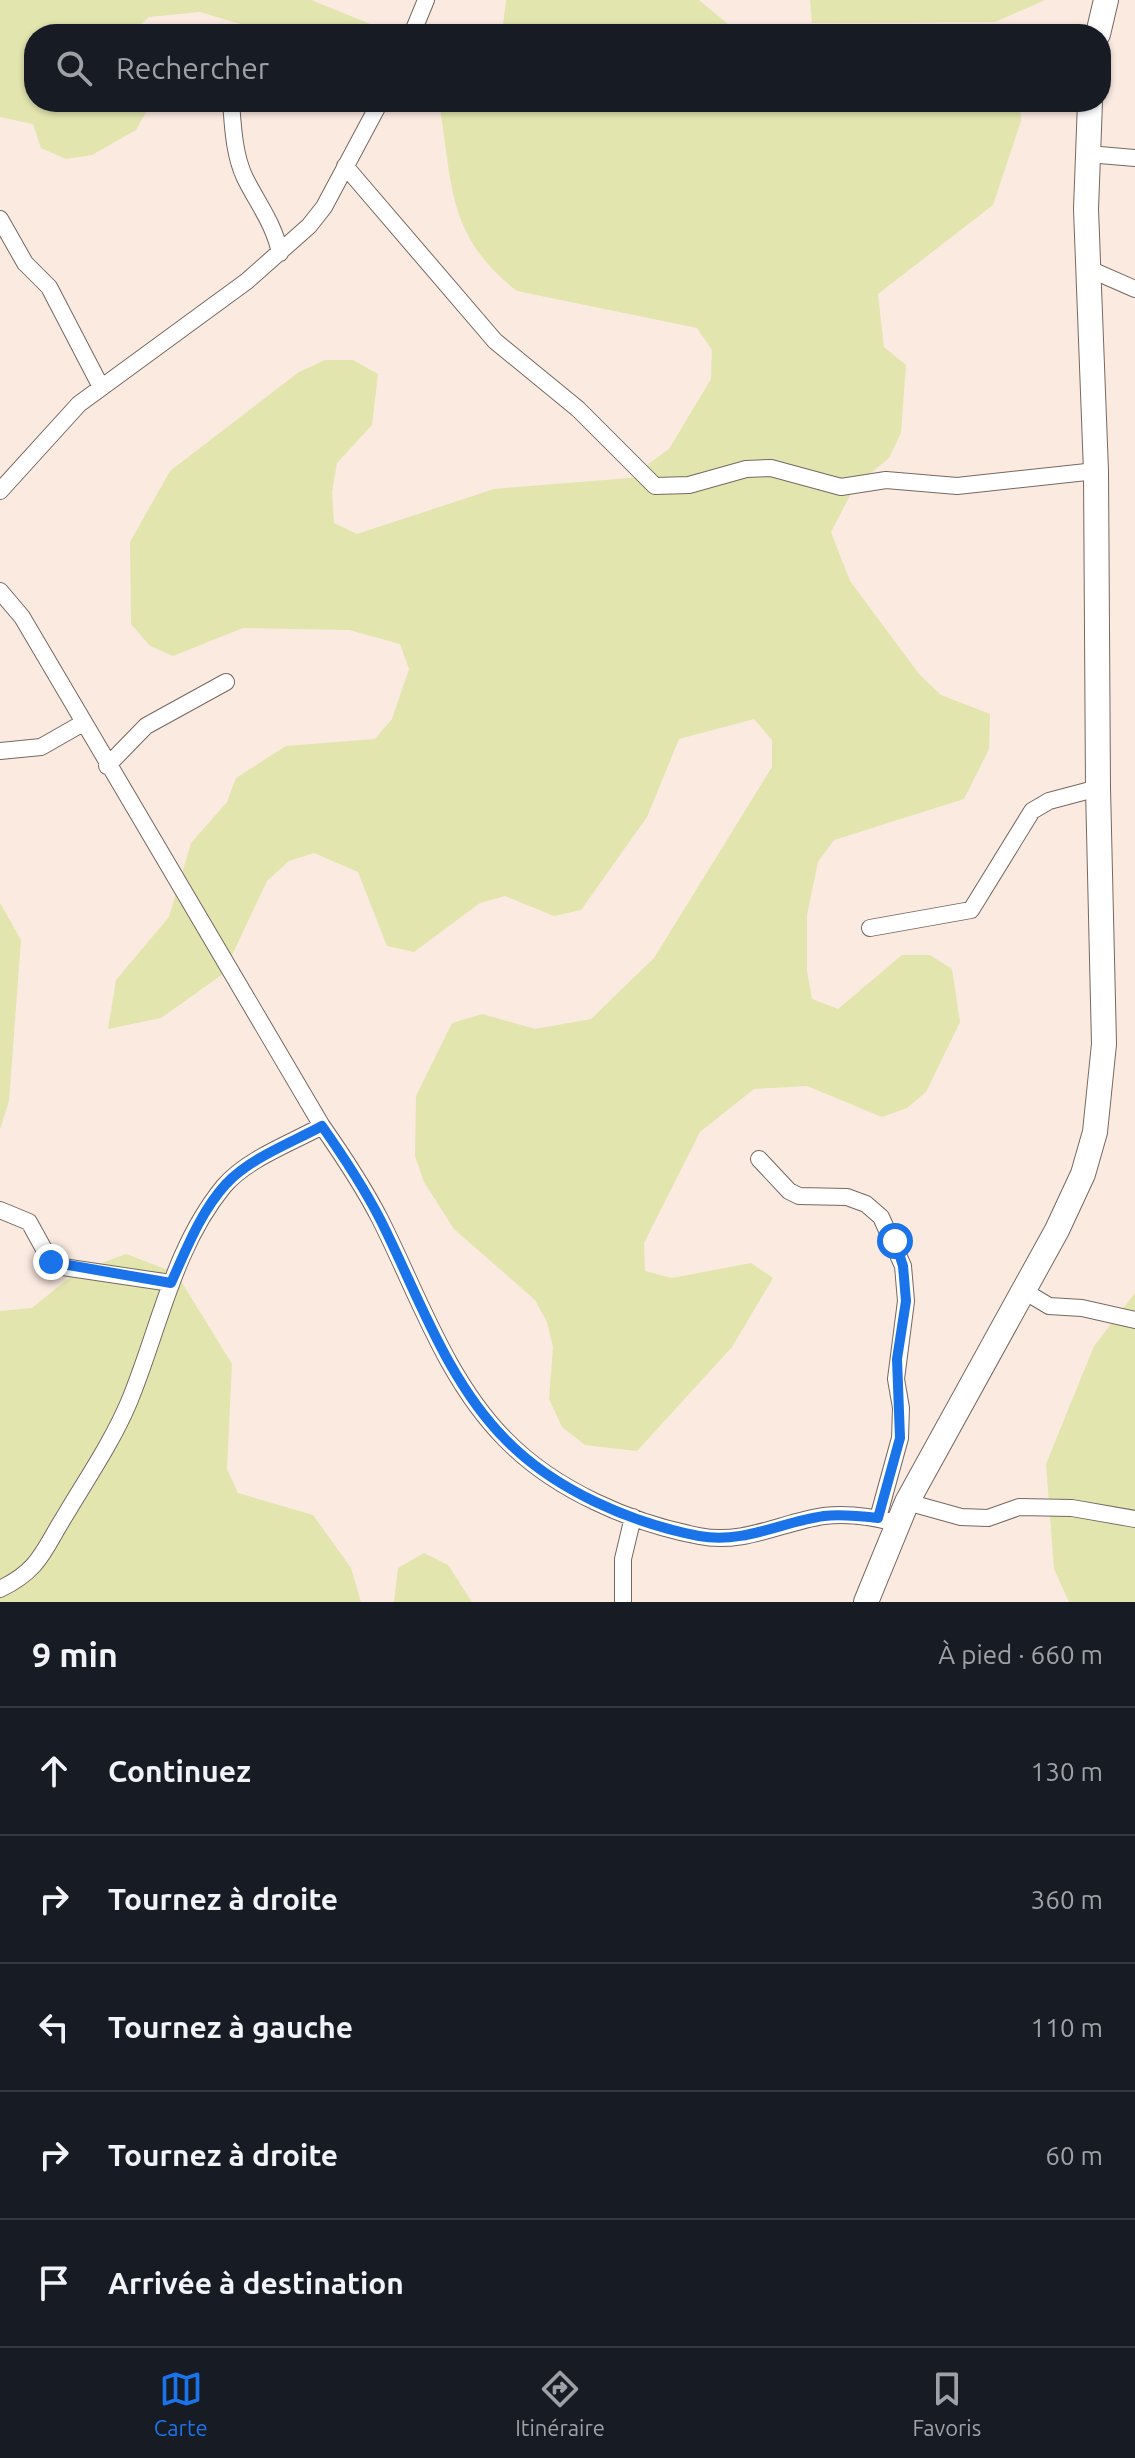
<!DOCTYPE html>
<html lang="fr">
<meta charset="utf-8">
<style>
body{margin:0;font-family:Ubuntu,sans-serif;background:#20242c;color:#f1f3f6}
.stop{position:absolute;width:24px;height:24px;margin:-18px;border:6px solid #1a73e8;border-radius:50%;background:#fff}
.stop.end{background:#1a73e8;border-color:#fff;box-shadow:0 2px 8px #0008}
.list{margin:0;padding:0;list-style:none}
h2{display:flex;justify-content:space-between;align-items:center;height:104px;margin:0;padding:0 32px;font-size:34px}
h2 small{font-size:26px;font-weight:400;color:#9ea1a6}
.list li{display:grid;grid-template-columns:52px 1fr auto;gap:24px;align-items:center;box-sizing:border-box;height:128px;padding:0 32px;border-top:2px solid #363941}
.list b{display:block;font-size:30px;white-space:nowrap}
.list em{font-size:26px;font-style:normal;color:#9ea1a6}
.icon{flex:none;width:44px;height:44px;fill:none;stroke:currentColor;stroke-width:2;stroke-linecap:round;stroke-linejoin:round}
.map{position:relative;flex:none;width:1135px;height:1602px;overflow:hidden}
.search{position:absolute;background:#171b24;box-shadow:0 2px 6px #0004;left:24px;right:24px;top:24px;height:88px;display:flex;align-items:center;gap:20px;box-sizing:border-box;padding:0 28px;border-radius:32px;color:#9ea1a6;font-size:30px}
.sheet{height:744px;background:#171b24}
nav{display:flex;justify-content:space-around;align-items:center;box-sizing:border-box;height:112px;border-top:2px solid #363941;background:#171b24;font-size:22px;color:#9ea1a6}
nav a{display:grid;justify-items:center;gap:4px}
nav .on{color:#1a73e8}
.map>svg:first-child{display:block}
.green{fill:#e2e5ae}
.lines{fill:none;stroke-linecap:round;stroke-linejoin:round}
.minor-casing{stroke:#766860;stroke-width:18}
.highway-casing{stroke:#766860;stroke-width:26}
.minor{stroke:#fff;stroke-width:16}
.highway{stroke:#fff;stroke-width:24}
.route{stroke:#1a73e8;stroke-width:10}
</style>
<div class="map">
<svg width="1135" height="1602" viewBox="0 0 1135 1602">
<rect width="100%" height="100%" fill="#fbeae0"/>
<path class="green" d="M0,0H311L395,34H274L200,12L149,17L130,34H34V102H148L150,105L136,130L92,155L66,159L41,148L33,124L0,117Z
M506,0H699L735,30L861,34H502Z
M810,0H1045L995,22L812,23Z
M433,102H1020L1021,121L993,205L878,294L884,347L906,365L901,433L889,458L855,486L831,532L850,581L919,674L941,695L990,714L989,749L964,799L834,840L818,862L807,915V971L812,999L838,1009L902,955H930L952,969L960,1022L926,1092L907,1108L882,1117L807,1086L754,1089L700,1132L644,1243L645,1271L672,1278L751,1263L773,1278L732,1347L637,1451L585,1445L562,1427L549,1399L553,1347L547,1322L535,1300L454,1229L424,1182L415,1156L416,1096L452,1023L482,1014L535,1029L591,1019L654,958L772,767V740L754,719L679,739L647,817L581,910L554,916L505,896L480,903L414,952L387,946L358,872L314,853L289,861L267,881L223,974L161,1018L108,1029L116,980L169,917L191,843L227,802L236,778L286,746L375,739L392,719L409,669L400,644L349,630L243,628L173,656L150,646L131,624L130,542L170,471L299,372L325,360H353L378,374L372,425L337,463L332,492L334,523L357,534L494,489L642,477L643,468L669,449L711,379L712,350L697,328L517,291C448,237 453,189 440,109Z
M0,903L21,940L9,1101L0,1129Z
M126,1254L176,1273L232,1364L227,1469L238,1493L313,1515L351,1568L361,1602H0V1311L32,1308L75,1273Z
M1135,1293V1602H1069L1054,1569L1046,1464L1094,1346Z
M424,1553L448,1565L472,1602H394L398,1568Z"/>
<g class="lines">
<defs>
<path id="minor" d="M412,34L426,0
M231,102C233,127 234,155 245,178C258,204 274,224 280,253
M1088,154L1135,158
M345,166L495,341L578,409L655,486L689,485L746,469L771,468L841,487L886,480L957,486L1096,471
M0,219L25,263L49,287L101,387
M1087,268L1135,289
M0,491L79,404L247,281L309,226L324,207L380,102
M0,591L22,617L322,1126C343,1156 363,1186 380,1219C417,1292 446,1380 506,1440C555,1490 631,1523 699,1536C744,1545 782,1522 824,1516C848,1513 873,1517 896,1523
M0,751L41,747L83,723
M107,766L146,726L226,682
M870,928L971,910L1032,811L1049,801L1098,788
M759,1159L789,1191L799,1196L847,1197L866,1204L881,1217L903,1266L906,1301L896,1379L901,1408L900,1438L878,1518
M0,1210L29,1222L51,1262L63,1267L171,1283
M1024,1291L1049,1306L1082,1308L1135,1320
M907,1502L961,1517L988,1518L1019,1507L1072,1508L1135,1519
M0,1589C41,1569 43,1550 66,1514C88,1477 112,1442 129,1402C159,1330 173,1248 224,1186C247,1159 291,1143 322,1126
M623,1602V1559L633,1517"/>
<path id="highway" d="M1098,34L1106,0
M866,1602L907,1502L1057,1230L1083,1174L1095,1132L1104,1044L1098,788L1096,471L1086,209L1090,102"/>
</defs>
<use href="#minor" class="minor-casing"/>
<use href="#highway" class="highway-casing"/>
<use href="#minor" class="minor"/>
<use href="#highway" class="highway"/>
</g>
<g class="lines">
<path class="route" d="M51,1262L171,1283C186,1250 201,1211 226,1184C250,1158 291,1143 322,1126C343,1156 363,1186 380,1219C417,1292 446,1380 506,1440C555,1490 631,1523 699,1536C744,1544 781,1522 824,1516C842,1514 860,1516 878,1518L900,1438L897,1359L906,1301L903,1266L895,1241"/>
</g>
</svg>
<div class="stop" style="left:895px;top:1241px"></div>
<div class="stop end" style="left:51px;top:1262px"></div>
<div class="search"><svg class="icon" aria-label="search" viewBox="0 0 24 24"><circle cx="10" cy="10" r="6"/><path d="M15 15l6 6"/></svg>Rechercher</div>
</div>
<section class="sheet">
<h2>9 min<small>À pied · 660 m</small></h2>
<ul class="list">
<li><svg class="icon" aria-label="ahead" viewBox="0 0 24 24"><path d="M12 20V5M6 11l6-6 6 6"/></svg><div><b>Continuez</b></div><em>130 m</em></li>
<li><svg class="icon" aria-label="right" viewBox="0 0 24 24"><path d="M7 20v-9h11M14 6l5 5-5 5"/></svg><div><b>Tournez à droite</b></div><em>360 m</em></li>
<li><svg class="icon" aria-label="left" viewBox="0 0 24 24"><path d="M17 20v-9H6M10 6l-5 5 5 5"/></svg><div><b>Tournez à gauche</b></div><em>110 m</em></li>
<li><svg class="icon" aria-label="right" viewBox="0 0 24 24"><path d="M7 20v-9h11M14 6l5 5-5 5"/></svg><div><b>Tournez à droite</b></div><em>60 m</em></li>
<li><svg class="icon" aria-label="arrive" viewBox="0 0 24 24"><path d="M6 21V4h12l-3 4 3 4H6"/></svg><div><b>Arrivée à destination</b></div></li>
</ul>
</section>
<nav>
<a class="on"><svg class="icon" aria-label="map" viewBox="0 0 24 24"><path d="M3 6l6-2 6 2 6-2v14l-6 2-6-2-6 2zM9 4v14M15 6v14"/></svg>Carte</a>
<a><svg class="icon" aria-label="directions" viewBox="0 0 24 24"><path d="M12 3l9 9-9 9-9-9zM9 14v-3h6M13 9l2 2-2 2"/></svg>Itinéraire</a>
<a><svg class="icon" aria-label="saved" viewBox="0 0 24 24"><path d="M7 4h10v16l-5-4-5 4z"/></svg>Favoris</a>
</nav>
